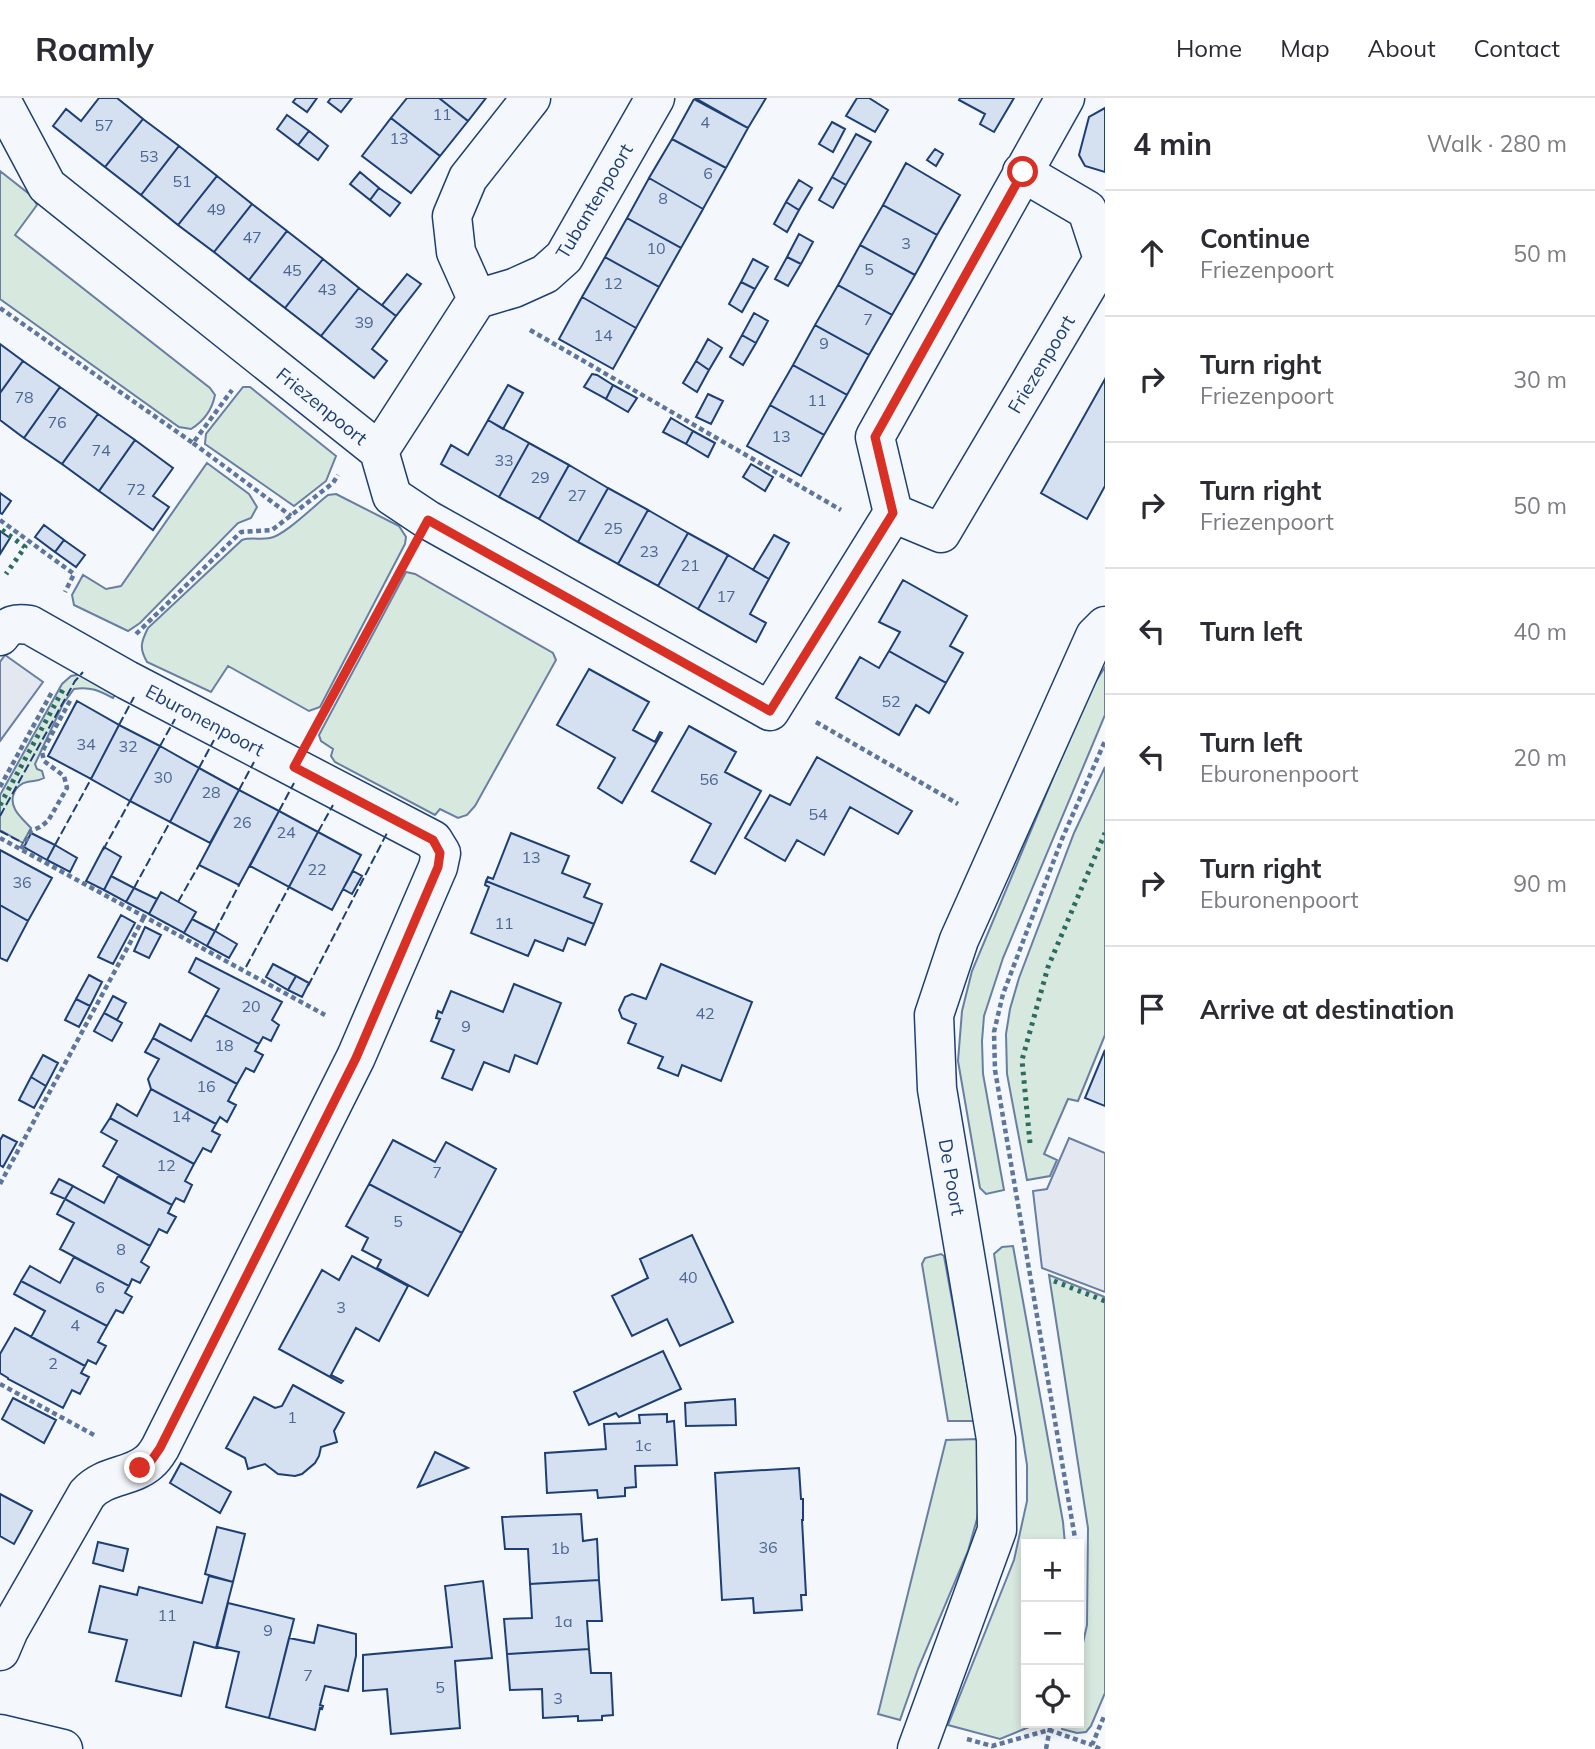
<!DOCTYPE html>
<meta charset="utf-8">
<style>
body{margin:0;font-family:Mulish,sans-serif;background:#f2f2f3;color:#2b2b33}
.controls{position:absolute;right:21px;bottom:21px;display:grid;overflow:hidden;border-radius:0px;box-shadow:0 4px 10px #0003}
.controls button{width:63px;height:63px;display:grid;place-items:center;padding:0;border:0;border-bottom:2px solid #e1e1e2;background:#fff;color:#2b2b33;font:35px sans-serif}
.stop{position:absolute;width:21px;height:21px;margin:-16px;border:5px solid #d93025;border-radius:50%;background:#fff}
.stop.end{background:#d93025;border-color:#fff;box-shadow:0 2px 7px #0008}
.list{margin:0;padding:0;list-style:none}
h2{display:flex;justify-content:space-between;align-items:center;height:91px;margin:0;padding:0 28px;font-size:30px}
h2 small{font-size:23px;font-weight:400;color:#7c7c81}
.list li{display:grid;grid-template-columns:46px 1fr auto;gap:21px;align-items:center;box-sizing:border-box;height:126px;padding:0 28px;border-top:2px solid #e1e1e2}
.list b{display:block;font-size:26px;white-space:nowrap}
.list p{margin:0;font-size:23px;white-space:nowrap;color:#7c7c81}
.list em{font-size:23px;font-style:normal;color:#7c7c81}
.icon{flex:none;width:38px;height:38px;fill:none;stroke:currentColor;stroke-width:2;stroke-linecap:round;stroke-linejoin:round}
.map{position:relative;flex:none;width:1105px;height:1651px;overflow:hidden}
header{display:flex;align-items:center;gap:42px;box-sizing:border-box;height:98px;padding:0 35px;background:#fff;border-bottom:2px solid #e1e1e2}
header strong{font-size:33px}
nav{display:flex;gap:38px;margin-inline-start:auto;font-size:24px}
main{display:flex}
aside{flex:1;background:#fff}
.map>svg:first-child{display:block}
.green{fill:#d7e8df;stroke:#687fa3;stroke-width:2}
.parking{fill:#e3e8f0;stroke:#687fa3;stroke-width:2}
.building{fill:#d5e0f0;stroke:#1d3f73;stroke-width:2}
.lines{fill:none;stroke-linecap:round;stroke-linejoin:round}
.minor-casing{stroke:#1d3f73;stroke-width:41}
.path{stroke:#5e769c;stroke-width:4.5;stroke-dasharray:5 3.5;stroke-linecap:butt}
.minor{stroke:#f4f7fb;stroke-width:38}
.hedge{stroke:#2c6c60;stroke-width:5;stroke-dasharray:3.5 5;stroke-linecap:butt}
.fence{stroke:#1d3f73;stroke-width:2;stroke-dasharray:9 3.5;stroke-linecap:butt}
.route{stroke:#d93025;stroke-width:9}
.labels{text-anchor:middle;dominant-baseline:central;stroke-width:5;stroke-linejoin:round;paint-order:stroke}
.number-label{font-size:16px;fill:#4b6792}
.street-label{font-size:19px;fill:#1d3f73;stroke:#f4f7fb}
</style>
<header>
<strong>Roamly</strong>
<nav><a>Home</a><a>Map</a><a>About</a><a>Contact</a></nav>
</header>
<main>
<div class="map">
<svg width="1105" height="1651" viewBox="0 0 1105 1651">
<rect width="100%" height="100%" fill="#f4f7fb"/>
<path class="green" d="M0,73L33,99L37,107L15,137L210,290L215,297C212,312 204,323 191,331L179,329L0,201Z
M243,289H250L336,358L326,383L294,408L205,346L206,336Z
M207,365L249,396L257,409L251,420L238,425L140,525L128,533L74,507L72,497L83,477L106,491L121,488Z
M336,396L399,428L406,439L405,446L320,609L309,613L228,568L211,594L147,564C139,550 141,544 148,530L242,442C251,439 260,442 270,440C284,438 315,407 328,397Z
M406,474L415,476L553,555L556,562L475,708L467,717L458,720L440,711L435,717L335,664L331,658L333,651L321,643L319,637Z
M1105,569V617L1003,860L984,918L982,943L983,976L1004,1092L986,1096L980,1090L958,963L962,913L972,873L1089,594Z
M87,575L119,590L113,600C100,593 90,588 74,591L63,606L35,666L37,671L42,673L44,680C37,684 33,682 27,684C21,685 16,690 14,695C8,710 22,720 31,730L23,745L0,732V697L62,586L71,578Z
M1105,669V937L1078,1003L1068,1001L1044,1056L1057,1062L1050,1078L1027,1082L1007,976L1006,936L1010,911L1019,880L1074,735Z
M1013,1148L1063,1424L1065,1446H1026V1625H1039L1000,1641L948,1627L1014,1462L1027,1403V1367L994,1156L1002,1149Z
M941,1156L944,1158L974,1323H948L922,1166L925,1160Z
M1049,1177L1105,1199V1595L1091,1628L1086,1634L1077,1635L1062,1631L1064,1625H1079V1563L1087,1527L1088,1430Z
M977,1341L980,1395L977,1421L968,1453L918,1571L900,1622L878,1616L946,1342Z"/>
<path class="parking" d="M5,557L43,584L0,643V564Z
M1069,1040L1105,1055V1194L1042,1170L1033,1093L1047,1091Z"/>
<path class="building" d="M99,0H117L143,21L105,69L53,28L66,11L81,23Z
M296,0H317L307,14L293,4Z
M331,0H352L341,14L328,4Z
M407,0H439L468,23L440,58L391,20Z
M439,0H486L468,23Z
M695,0H766L748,30Z
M857,0H869L888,12L875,34L846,18Z
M960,0H1014L994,34L980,26L985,16L959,2Z
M694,1L748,30L726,70L672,41Z
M1105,10V74L1085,68L1079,57L1089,19Z
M287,17L309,33L298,47L277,31Z
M391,20L440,58L411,95L362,58Z
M143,21L179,48L141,97L105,69Z
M832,24L845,31L833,54L819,46Z
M309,33L328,48L318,62L298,47Z
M856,36L871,44L846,87L832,79Z
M672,41L726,70L703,111L649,80Z
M179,48L217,78L178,127L141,97Z
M935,51L943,56L936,68L927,62Z
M906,65L960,97L937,137L883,107Z
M360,74L379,90L370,102L350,86Z
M217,78L252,106L214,154L178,127Z
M832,79L846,87L833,110L819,102Z
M649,80L703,111L681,150L627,120Z
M799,82L812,90L799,112L786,104Z
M379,90L400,105L390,118L370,102Z
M786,104L799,112L787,134L774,126Z
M252,106L287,133L249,182L214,154Z
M883,107L937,137L915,177L860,147Z
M627,120L681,150L659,189L605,159Z
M287,133L323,161L285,210L249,182Z
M799,136L813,144L801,166L787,159Z
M860,147L915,177L892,217L838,187Z
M605,159L659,189L636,230L582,199Z
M787,159L801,166L788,188L775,181Z
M323,161L359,190L321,238L285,210Z
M753,161L768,169L755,191L741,184Z
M407,176L421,186L396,218L382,207Z
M741,184L755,191L742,214L729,206Z
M838,187L892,217L869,257L815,227Z
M359,190L396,218L372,251L387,263L374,280L321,238Z
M582,199L636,230L613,271L559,241Z
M754,215L768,223L756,245L742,237Z
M815,227L869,257L847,297L793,267Z
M742,237L756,245L743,267L730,259Z
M708,241L722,250L709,272L696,263Z
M0,246L23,263L0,295Z
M23,263L60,289L24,340L0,322V295Z
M696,263L709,272L697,294L683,285Z
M793,267L847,297L824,337L770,307Z
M592,276L597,277L613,287L606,301L584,289Z
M1105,281V388L1087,421L1041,395Z
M508,287L523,295L503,331L488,322Z
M613,287L637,300L628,314L606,301Z
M60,289L98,316L62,366L24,340Z
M708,296L723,303L711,326L696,319Z
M770,307L824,337L801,378L747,348Z
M98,316L135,342L99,393L62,366Z
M671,320L693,333L686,346L663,334Z
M488,322L529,345L499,399L441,366L451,347L468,357Z
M693,333L715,345L708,359L686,346Z
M135,342L173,370L153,398L169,409L153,432L99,393Z
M529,345L569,367L539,421L499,399Z
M751,366L773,379L765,393L743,379Z
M569,367L608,390L578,444L539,421Z
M608,390L648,412L618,466L578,444Z
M0,395L11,403L2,416L0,415Z
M648,412L688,435L658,488L618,466Z
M44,427L64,442L55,454L35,439Z
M0,433L10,440L0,456Z
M688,435L728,457L698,511L658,488Z
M774,437L789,445L769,481L753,472Z
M64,442L85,457L76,469L55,454Z
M728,457L769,481L750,516L766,525L756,544L698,511Z
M903,482L967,518L950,548L963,555L946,585L889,553L900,534L879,524Z
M889,553L946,585L929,615L916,607L899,637L836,600L860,559L879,570Z
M589,571L649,604L633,632L655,644L660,634L662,635L622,705L598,690L615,660L557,627Z
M77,603L119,627L91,681L48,658Z
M119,627L160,648L130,703L91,681Z
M689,628L736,654L725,674L761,693L715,776L691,763L711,726L652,693Z
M160,648L199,670L170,724L130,703Z
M817,659L912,713L898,736L850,709L824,757L797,742L785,763L745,740L770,697L790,707Z
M199,670L239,692L210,745L170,724Z
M239,692L279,713L239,787L199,767Z
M279,713L318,734L289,789L250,768Z
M318,734L361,757L332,812L289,789Z
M31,735L55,747L47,762L24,749Z
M511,735L569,758L562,775L590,786L584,799L602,806L594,826L486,783L488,779L493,781Z
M55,747L77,760L70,774L47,762Z
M104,749L121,759L104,792L86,783Z
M0,752L52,780L28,823L0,807Z
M353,773L362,778L352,796L343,791Z
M111,778L134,790L126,804L104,792Z
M486,783L594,826L585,847L568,840L563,853L535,842L528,858L471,835L489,789L485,787Z
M134,790L157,801L149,816L126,804Z
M161,794L196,814L184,835L149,816Z
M0,807L28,823L7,863L0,860Z
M121,817L135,825L113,866L98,859Z
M192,821L215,833L207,848L184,835Z
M145,829L161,837L149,860L134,853Z
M215,833L237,846L229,860L207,848Z
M196,860L282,904L272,922L279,927L271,943L263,939L259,946L205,917L219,891L189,874Z
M273,866L296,878L288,892L266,879Z
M661,866L752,904L721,983L682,967L678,978L658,970L663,959L628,945L636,926L622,920L619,912L625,899L632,896L646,901Z
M89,877L102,884L90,908L76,901Z
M296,878L309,885L302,899L288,892Z
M514,886L561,905L537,966L515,957L509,974L484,964L472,992L442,980L454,952L431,943L440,921L436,920L438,913L442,915L451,893L503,914Z
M113,898L126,905L117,922L104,915Z
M76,901L90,908L79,929L65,922Z
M104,915L122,925L112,943L94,933Z
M205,917L259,946L255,953L263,957L254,974L246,970L237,986L153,940L160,926L191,943Z
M153,940L237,986L228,1003L236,1007L227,1024L220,1019L216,1026L151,991L148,981L159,961L145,954Z
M1105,952V1008L1085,1000Z
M43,957L58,965L46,988L31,979Z
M31,979L46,988L34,1010L19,1002Z
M151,991L216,1026L212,1033L220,1037L211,1054L203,1050L194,1066L110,1020L117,1006L137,1018Z
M110,1020L194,1066L185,1083L192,1087L184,1104L176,1100L172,1107L103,1068L117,1043L101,1034Z
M3,1037L17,1044L3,1069L0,1067V1042Z
M393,1042L435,1064L446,1044L496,1071L462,1135L369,1086Z
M118,1078L172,1107L168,1115L176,1119L167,1135L159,1131L150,1148L65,1101L73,1088L104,1105Z
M59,1081L73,1088L65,1101L51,1095Z
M369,1086L462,1135L428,1198L377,1170L381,1162L362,1152L368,1140L346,1128Z
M65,1101L150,1148L141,1164L149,1169L140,1185L132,1181L129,1188L60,1151L74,1125L57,1116Z
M692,1137L733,1224L680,1248L667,1221L632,1238L612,1198L648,1180L640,1161Z
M352,1158L408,1188L379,1243L356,1230L331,1277L343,1283L341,1285L279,1251L322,1172L339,1182Z
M74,1159L129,1188L125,1195L132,1199L123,1215L116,1212L107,1228L21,1183L30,1168L60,1185Z
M21,1183L107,1228L98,1244L106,1248L96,1266L88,1262L85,1268L31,1239L45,1213L14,1196Z
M15,1230L85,1268L81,1275L89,1279L80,1296L72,1292L63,1310L8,1281V1280L0,1275V1256Z
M663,1253L681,1291L619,1319L616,1315L589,1327L574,1294Z
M293,1287L344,1315L334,1333L337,1344L321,1349L319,1358L315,1365L302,1376L295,1378L278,1376L265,1366L248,1371L245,1360L226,1350L254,1299L275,1310L282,1308Z
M13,1300L56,1322L44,1345L2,1321Z
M735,1301L736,1327L686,1328L685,1305Z
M667,1316V1324L674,1323L677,1367L635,1368L636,1389L625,1390V1398L598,1400L597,1392L547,1395L545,1355L606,1351L604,1326L640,1325L639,1317Z
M435,1354L468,1370L418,1389Z
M181,1365L231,1394L220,1415L170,1385Z
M799,1370L801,1401H803V1422H802L806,1497H801L802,1512L754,1515L753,1500L722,1502L715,1375Z
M0,1396L32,1413L14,1446L0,1438Z
M581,1416L583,1443L597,1441L599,1482L530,1486L528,1451H505L502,1419Z
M217,1429L245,1436L233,1484L205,1476Z
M98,1444L128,1451L123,1473L93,1465Z
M209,1478L233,1484L216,1550L194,1544L181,1598L116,1583L127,1542L89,1534L100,1488L137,1497L139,1489L202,1505Z
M599,1482L602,1523H587L589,1551L507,1556L504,1521L532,1520L530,1486Z
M483,1483L492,1560L455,1563L460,1630L391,1636L387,1591L363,1593V1557L452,1549L445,1488Z
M228,1505L294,1521L269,1620L226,1609L239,1554L217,1549Z
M318,1527L356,1536V1558L348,1593L325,1588L320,1607L323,1608L322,1611L320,1610L315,1632L269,1620L289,1540L314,1545Z
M589,1551L591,1575H611L613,1617L602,1618V1622L578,1623V1618L543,1620L542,1591L510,1592L507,1556Z"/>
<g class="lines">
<defs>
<path id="minor" d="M0,0L47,88L379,353L392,398L428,422L770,613L893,415L875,339L1065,0
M477,201L514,190L545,176L564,159L655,0
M379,353L477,201L456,154L452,118L468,80L531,0
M893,415L941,435L1103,161L1087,112L1022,74
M0,538C9,526 16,525 30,527L127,582L433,742L441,755L438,769L356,959L160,1350C157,1355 154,1360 149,1364C131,1380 105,1376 87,1396L9,1532L0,1553
M0,1636L63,1651
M917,1651L997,1432L996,1341L937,991L934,917L959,842L1095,538L1105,528"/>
</defs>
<use href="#minor" class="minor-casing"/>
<path class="path" d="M0,210L193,345L232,292
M530,232L841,412
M193,345L291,418
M0,422L74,476L65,494
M136,536L241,434L272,432L333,385L338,377
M816,624L958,706
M315,630L406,462
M0,689L53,592
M0,740L325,917
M21,751L31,733L40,729L48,723L67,690L64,678L44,663L42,654L71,601
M0,1086L144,819
M0,1286L94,1337
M1076,1446L995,972L994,934L1003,896L1062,741L1105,643
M967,1641L992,1648L1049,1632L1092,1647
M1046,1651L1051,1625
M1100,1651L1092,1647L1105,1616"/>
<use href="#minor" class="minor"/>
<path class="hedge" d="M2,432L25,449L6,476
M0,707L65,588
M1030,1045L1022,962L1048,869L1105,735
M1054,1183L1105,1203"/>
<path class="fence" d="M119,627L134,599
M160,648L175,621
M199,670L214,642
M239,692L254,664
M279,713L294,685
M0,718L75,583L83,574
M0,733L23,745
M318,734L333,707
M55,747L91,681
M103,752L130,703
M134,790L170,724
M178,804L199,767
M215,833L239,787
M246,869L289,789
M308,888L387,735L385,734"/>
</g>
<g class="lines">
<path class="route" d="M140,1370L151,1363L160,1350L356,960L438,769L440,755L433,742L294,669L428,422L770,613L893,415L875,339L1023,74"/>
</g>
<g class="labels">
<g class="number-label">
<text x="442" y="16">11</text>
<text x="705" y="24">4</text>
<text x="104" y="27">57</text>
<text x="399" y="40">13</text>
<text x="149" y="58">53</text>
<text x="708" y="75">6</text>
<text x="182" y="83">51</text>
<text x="663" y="100">8</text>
<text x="216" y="111">49</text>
<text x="252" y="139">47</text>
<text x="906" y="145">3</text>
<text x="656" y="150">10</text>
<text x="869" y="171">5</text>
<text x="292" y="172">45</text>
<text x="613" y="185">12</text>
<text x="327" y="191">43</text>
<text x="868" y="221">7</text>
<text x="364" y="224">39</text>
<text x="603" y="237">14</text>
<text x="824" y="245">9</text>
<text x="24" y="299">78</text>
<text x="817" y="302">11</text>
<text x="57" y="324">76</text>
<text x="781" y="338">13</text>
<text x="101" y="352">74</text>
<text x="504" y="362">33</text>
<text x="540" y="379">29</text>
<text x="136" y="391">72</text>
<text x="577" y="397">27</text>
<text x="613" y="430">25</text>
<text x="649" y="453">23</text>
<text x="690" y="467">21</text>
<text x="726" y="498">17</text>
<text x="891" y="603">52</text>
<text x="86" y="646">34</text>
<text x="128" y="648">32</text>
<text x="163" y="679">30</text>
<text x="709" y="681">56</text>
<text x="211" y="694">28</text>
<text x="818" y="716">54</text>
<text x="242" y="724">26</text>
<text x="286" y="734">24</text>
<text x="531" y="759">13</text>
<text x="317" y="771">22</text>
<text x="22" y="784">36</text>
<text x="504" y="825">11</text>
<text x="251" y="908">20</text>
<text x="705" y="915">42</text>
<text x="466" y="928">9</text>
<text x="224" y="947">18</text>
<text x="206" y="988">16</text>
<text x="181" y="1018">14</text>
<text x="166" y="1067">12</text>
<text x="437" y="1074">7</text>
<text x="398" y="1123">5</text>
<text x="121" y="1151">8</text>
<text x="688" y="1179">40</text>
<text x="100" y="1189">6</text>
<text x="341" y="1209">3</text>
<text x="75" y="1227">4</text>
<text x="53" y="1265">2</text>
<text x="292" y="1319">1</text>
<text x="643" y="1347">1c</text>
<text x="768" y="1449">36</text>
<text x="560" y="1450">1b</text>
<text x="167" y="1517">11</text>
<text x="563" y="1523">1a</text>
<text x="268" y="1532">9</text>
<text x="308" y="1577">7</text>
<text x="440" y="1589">5</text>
<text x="558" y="1600">3</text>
</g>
<g class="street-label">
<text transform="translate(594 103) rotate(-59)">Tubantenpoort</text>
<text transform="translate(1041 266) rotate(-59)">Friezenpoort</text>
<text transform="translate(322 308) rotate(39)">Friezenpoort</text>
<text transform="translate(205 622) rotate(28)">Eburonenpoort</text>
<text transform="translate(952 1079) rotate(80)">De Poort</text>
</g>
</g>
</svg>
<div class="controls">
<button>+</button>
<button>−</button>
<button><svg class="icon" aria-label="locate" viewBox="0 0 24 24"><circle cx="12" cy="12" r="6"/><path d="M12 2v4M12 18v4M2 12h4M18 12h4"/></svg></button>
</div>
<div class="stop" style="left:1023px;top:74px"></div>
<div class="stop end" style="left:140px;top:1370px"></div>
</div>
<aside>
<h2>4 min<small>Walk · 280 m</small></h2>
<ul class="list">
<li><svg class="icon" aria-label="ahead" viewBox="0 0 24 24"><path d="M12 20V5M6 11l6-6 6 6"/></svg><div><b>Continue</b><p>Friezenpoort</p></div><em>50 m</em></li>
<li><svg class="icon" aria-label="right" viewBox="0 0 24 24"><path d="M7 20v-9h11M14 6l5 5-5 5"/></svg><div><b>Turn right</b><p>Friezenpoort</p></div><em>30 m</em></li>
<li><svg class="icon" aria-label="right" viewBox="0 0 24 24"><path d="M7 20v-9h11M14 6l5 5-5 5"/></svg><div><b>Turn right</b><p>Friezenpoort</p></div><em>50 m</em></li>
<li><svg class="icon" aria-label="left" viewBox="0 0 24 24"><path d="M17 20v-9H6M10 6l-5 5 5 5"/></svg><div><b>Turn left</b></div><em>40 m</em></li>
<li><svg class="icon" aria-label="left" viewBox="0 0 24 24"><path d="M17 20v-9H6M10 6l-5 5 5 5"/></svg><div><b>Turn left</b><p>Eburonenpoort</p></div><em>20 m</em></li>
<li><svg class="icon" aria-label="right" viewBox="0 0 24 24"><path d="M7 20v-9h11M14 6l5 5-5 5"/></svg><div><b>Turn right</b><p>Eburonenpoort</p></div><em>90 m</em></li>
<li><svg class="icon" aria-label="arrive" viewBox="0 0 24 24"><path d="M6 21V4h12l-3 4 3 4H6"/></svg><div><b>Arrive at destination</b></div></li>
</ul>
</aside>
</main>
